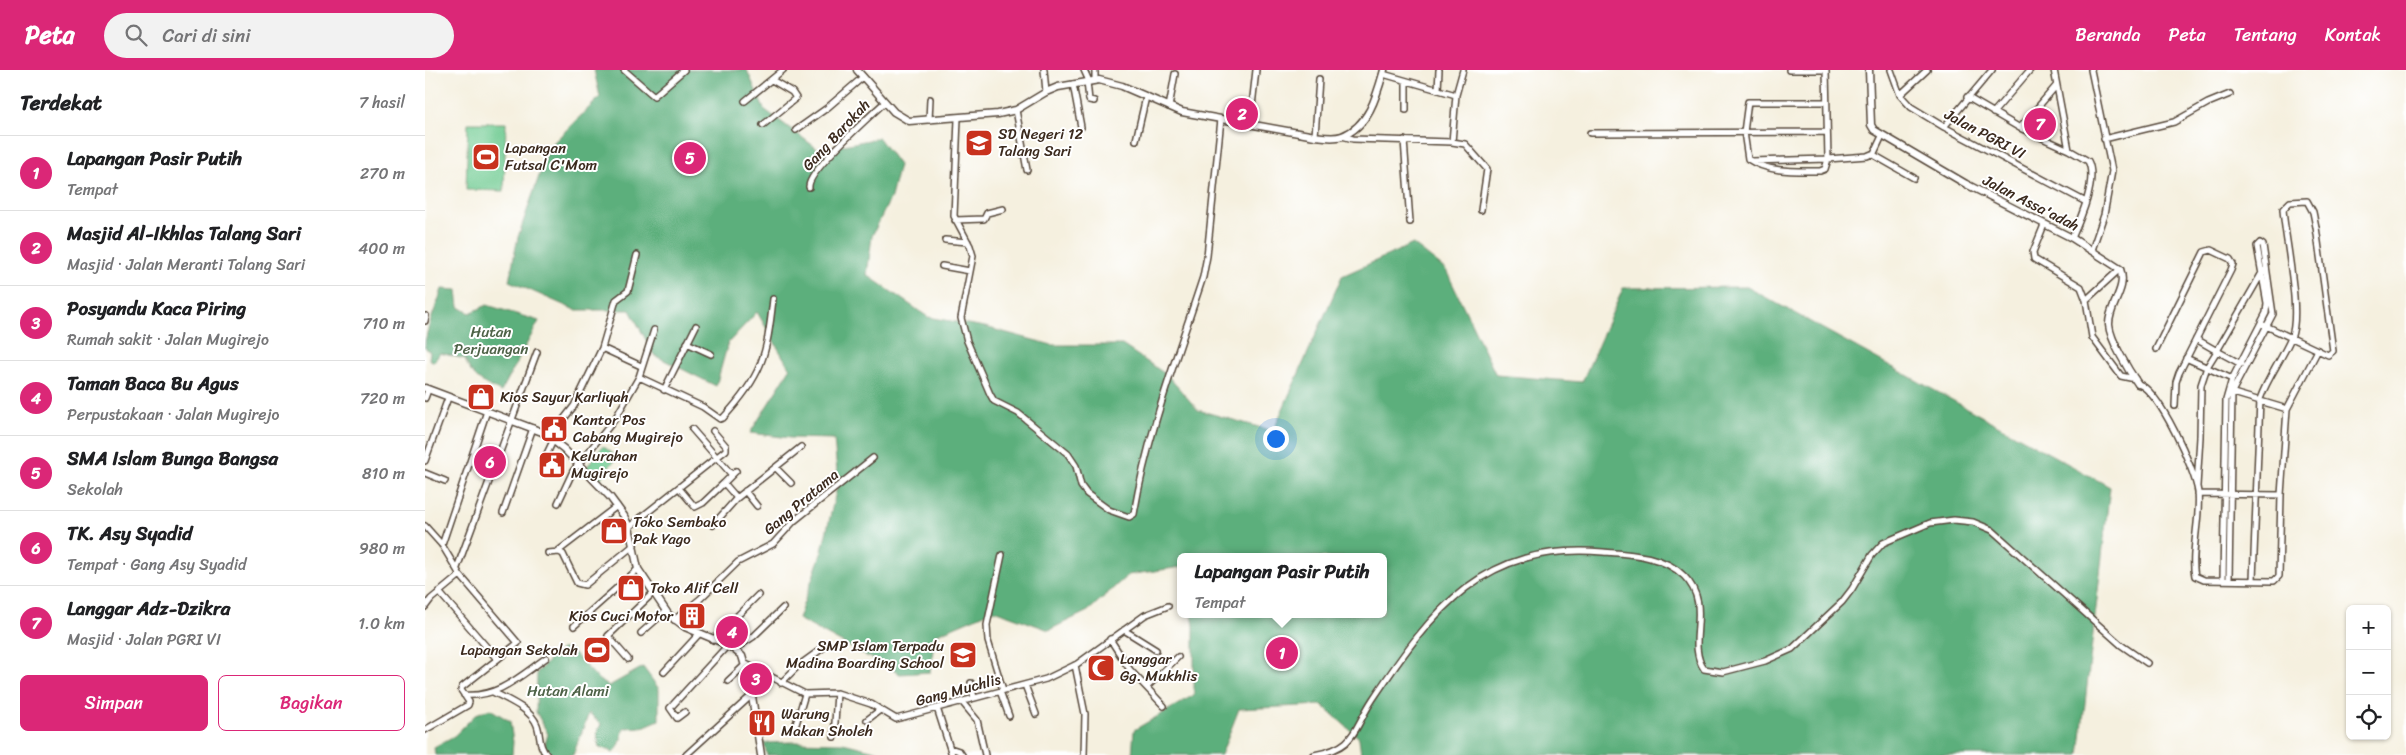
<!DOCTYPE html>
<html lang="id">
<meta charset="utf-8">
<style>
body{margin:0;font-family:Sriracha,sans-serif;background:#f2f2f2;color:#202124}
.controls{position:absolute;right:15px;bottom:15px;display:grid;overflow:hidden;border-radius:8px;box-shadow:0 1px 4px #0004}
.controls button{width:45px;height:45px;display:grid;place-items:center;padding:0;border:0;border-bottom:1px solid #e0e0e0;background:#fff;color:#202124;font:25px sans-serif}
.you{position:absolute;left:850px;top:368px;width:18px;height:18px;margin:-12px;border:4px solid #fff;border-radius:50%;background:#1a73e8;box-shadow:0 0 0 8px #1a73e833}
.badge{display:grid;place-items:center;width:32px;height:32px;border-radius:50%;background:#db2777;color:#fff;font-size:16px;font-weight:700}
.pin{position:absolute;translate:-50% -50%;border:2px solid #fff;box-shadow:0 1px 5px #0006}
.popup{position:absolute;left:752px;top:483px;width:210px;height:65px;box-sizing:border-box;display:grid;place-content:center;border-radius:8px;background:#fff;filter:drop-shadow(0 1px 4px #0005);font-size:16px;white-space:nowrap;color:#757577}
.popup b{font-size:19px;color:#202124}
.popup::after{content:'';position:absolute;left:50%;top:100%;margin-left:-10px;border:10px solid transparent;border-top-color:#fff}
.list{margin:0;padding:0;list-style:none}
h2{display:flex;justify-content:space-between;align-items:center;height:65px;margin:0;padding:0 20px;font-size:21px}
h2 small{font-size:16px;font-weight:400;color:#757577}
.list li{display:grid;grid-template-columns:32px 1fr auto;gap:15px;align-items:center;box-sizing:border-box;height:75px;padding:0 20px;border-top:1px solid #e0e0e0}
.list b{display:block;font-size:19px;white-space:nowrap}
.list p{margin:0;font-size:16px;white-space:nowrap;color:#757577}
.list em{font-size:16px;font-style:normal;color:#757577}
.actions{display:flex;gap:10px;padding:15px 20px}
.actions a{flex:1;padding:11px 0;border:1px solid #db2777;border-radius:8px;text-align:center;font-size:18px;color:#db2777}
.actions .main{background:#db2777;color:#fff}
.icon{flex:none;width:28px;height:28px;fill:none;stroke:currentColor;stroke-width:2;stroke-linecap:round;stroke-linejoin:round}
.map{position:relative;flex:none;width:1981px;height:685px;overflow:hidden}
header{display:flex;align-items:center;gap:30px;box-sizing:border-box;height:70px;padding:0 25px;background:#db2777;color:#fff}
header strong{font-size:24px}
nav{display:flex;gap:28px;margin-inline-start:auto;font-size:18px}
.search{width:350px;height:45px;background:#f2f2f2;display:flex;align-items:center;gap:12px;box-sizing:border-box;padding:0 18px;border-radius:28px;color:#757577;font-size:19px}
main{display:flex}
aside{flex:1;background:#fff}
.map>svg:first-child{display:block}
.green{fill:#70cb92;stroke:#567a58}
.forest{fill:#5caf7c;stroke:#4c6c4d}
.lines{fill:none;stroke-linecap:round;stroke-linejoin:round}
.minor-casing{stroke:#57483b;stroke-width:8}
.tertiary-casing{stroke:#57483b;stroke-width:9}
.minor{stroke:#fff;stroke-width:5}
.tertiary{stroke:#fff;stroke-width:6}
.labels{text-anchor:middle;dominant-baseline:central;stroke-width:4;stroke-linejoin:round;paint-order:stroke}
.poi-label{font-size:15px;fill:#3b2a1e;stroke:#fff;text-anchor:start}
.street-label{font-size:15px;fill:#3b2a1e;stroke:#fff}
.park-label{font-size:15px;fill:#4e6247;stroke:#fff}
</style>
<header>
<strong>Peta</strong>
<div class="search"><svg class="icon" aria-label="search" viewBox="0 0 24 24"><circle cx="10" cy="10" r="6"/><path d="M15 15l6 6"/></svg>Cari di sini</div>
<nav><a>Beranda</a><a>Peta</a><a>Tentang</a><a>Kontak</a></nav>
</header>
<main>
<aside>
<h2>Terdekat<small>7 hasil</small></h2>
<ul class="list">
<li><span class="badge">1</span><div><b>Lapangan Pasir Putih</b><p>Tempat</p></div><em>270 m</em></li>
<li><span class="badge">2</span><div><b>Masjid Al-Ikhlas Talang Sari</b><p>Masjid · Jalan Meranti Talang Sari</p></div><em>400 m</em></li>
<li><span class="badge">3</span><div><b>Posyandu Kaca Piring</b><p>Rumah sakit · Jalan Mugirejo</p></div><em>710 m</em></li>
<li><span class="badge">4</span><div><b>Taman Baca Bu Agus</b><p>Perpustakaan · Jalan Mugirejo</p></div><em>720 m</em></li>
<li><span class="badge">5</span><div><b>SMA Islam Bunga Bangsa</b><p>Sekolah</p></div><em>810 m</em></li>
<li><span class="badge">6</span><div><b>TK. Asy Syadid</b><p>Tempat · Gang Asy Syadid</p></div><em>980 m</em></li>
<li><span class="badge">7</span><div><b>Langgar Adz-Dzikra</b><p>Masjid · Jalan PGRI VI</p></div><em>1.0 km</em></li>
</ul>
<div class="actions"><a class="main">Simpan</a><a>Bagikan</a></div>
</aside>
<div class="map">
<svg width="1981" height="685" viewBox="0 0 1981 685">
<rect width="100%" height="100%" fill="#fff"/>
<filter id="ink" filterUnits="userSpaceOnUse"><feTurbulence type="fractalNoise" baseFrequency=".02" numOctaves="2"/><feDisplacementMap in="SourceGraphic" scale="10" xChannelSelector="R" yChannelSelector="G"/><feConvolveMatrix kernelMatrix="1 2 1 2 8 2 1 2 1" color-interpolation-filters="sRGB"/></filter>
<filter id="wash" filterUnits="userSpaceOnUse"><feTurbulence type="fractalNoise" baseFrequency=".0096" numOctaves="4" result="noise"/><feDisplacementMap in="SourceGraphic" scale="20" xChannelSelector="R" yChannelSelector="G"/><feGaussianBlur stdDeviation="1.12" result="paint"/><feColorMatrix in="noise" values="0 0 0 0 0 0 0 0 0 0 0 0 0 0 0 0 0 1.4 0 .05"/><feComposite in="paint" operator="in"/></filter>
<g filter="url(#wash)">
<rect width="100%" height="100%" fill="#f5f0df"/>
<path class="green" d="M43,53H81L79,121L41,120Z
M178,376L192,387L175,409L161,398Z"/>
<path class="forest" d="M169,0H322L339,39L394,80L454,68L474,95L466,127L447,166L442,205L503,247L560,257L627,275H697L742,305L773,340L848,361L917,206L988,174L1021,200L1071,305L1157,312L1198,218L1322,217L1685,417L1654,685H936L934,668L897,635L814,639L796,685H707L709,660L769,625V555L767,544H958V487H756V497L703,505L663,541L624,560L569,540L510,565L505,602L475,604L373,549L397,481L413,413L409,369L365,368L325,363L365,299L332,242L303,273L291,316L229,285L205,240H150L84,211L93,167L124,77L175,27Z
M17,219L32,220L34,237L45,243L62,235L114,251L76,322C58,313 47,309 40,289L15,283L9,292L4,289L5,282L0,278C0,259 11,239 17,219Z
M136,579H145L174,610L184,616L218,597L234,619V650L218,657L199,658L194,676L189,682L174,677L172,663L176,654L164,643L148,685H117L123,664L111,642L112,602Z
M65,639L85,651L88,672L87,685H10L9,677L29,666L51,644Z
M367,672L418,673L467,685H342L339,673Z"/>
</g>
<g filter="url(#ink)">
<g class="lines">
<defs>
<path id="minor" d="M199,0L229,26L259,0
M619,0L621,22
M659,0L664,11
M1364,0H1401
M1401,0L1403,89L1400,99L1395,101C1371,101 1344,103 1323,89L1319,62L1323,32H1401
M1466,0L1475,25L1486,37L1519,57L1661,132
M1629,0L1644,80
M1666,0L1687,101L1679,145L1667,180
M958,4L1031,25
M670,10V0
M662,12L664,30L669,31
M648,14L656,57
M1013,20L1014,0
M1475,25L1502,0
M1542,27L1595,58L1644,80L1663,91C1673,110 1655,150 1647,168
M320,31L358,0
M744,37L750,4
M591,40L602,100
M981,40V11
M1568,43L1605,0
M533,49L529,146L545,176L548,186L536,248L542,271L565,324L569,331L593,343L643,384L651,396L656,416L662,424L684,440L704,447L709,444C723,361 752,287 778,207L782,186L796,49
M504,50L505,29
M825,54L831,0
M338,55L371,28L367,22L347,10
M1519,57L1567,0
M1595,58L1631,16
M371,60L402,38L438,7
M1165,63L1402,62
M890,66L894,9
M917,66L928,69L1027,72L1040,74L1062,99L1056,140
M1679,69L1749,52L1783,33L1805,24
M711,70L721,27
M979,70L985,152
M1027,72L1031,25L1038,0
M1447,84L1489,108
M1327,91L1403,89L1442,86L1449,83L1457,66
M384,117C382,102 446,45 460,32
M530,150L559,149L562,143L578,139
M1619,155L1608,182L1609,189L1656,217L1661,230L1667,267L1696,306L1710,309
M520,170L543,172
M517,196L545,201
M1661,230L1695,199
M0,251L1,246
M1771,269L1792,281L1838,201
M262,273L286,284
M177,278L216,296
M1731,279L1779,182L1786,180L1805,189L1808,194L1806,200L1754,303L1751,312L1750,336
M1761,288L1807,309
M214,307L229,260
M1713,314C1734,319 1770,400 1773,422C1776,447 1765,484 1770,506L1779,510L1849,511L1854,506L1856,425L1862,339L1893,280
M239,320L271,256
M1805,322L1862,339
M0,328L3,320
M267,359L307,405
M0,391L23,328
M117,394L138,350L149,336L177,278L191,230L203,221L212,185
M351,398L366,413
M0,403L20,411
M299,413L311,401
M1772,416L1775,367L1776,315L1782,297L1792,281L1816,294
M254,418L270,437L278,433L299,413L312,428L376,377
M320,421L332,436
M1773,424L1856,425
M133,433L148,401L190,349L214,307L278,337L295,349L298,348C337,306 342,286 348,229
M78,443L108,358
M288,455L312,428
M0,456L17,475L35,505L93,573L37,617L36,620L44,632L43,635L0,660
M204,457L301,380V376L288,361
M17,475L62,341
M132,482L192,436
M123,483L134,482L138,484L152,513L160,515L209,475
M577,485L562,555L563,571L578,620
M32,498L112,282
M1798,510L1801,330L1807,309L1841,243L1842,233L1832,176L1835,173L1838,175L1848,244L1807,322L1804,510
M1828,510L1835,329C1843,307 1857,289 1866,268C1877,243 1860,170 1858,139L1865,132L1882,131L1888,142L1891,157L1908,281L1903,285C1882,275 1860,265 1839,255
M14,522L72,589
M0,537L6,529L35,505
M249,550L275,529L313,492L348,474L369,451L448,388
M149,556L213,499
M699,560L731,580
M216,563L241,541
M685,569L705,600L739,636
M288,570L333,525
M310,579L328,567L358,538
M203,589L183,566L228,523
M650,595L660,644L659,685
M239,602L274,564
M303,611L321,594L380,624L412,623L446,634L471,649L621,609L652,594L720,545L743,536
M356,613L373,596L402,575
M546,613L549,628
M600,615L611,644
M722,617L753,587
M575,621L584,646
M68,622C83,630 106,639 112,655C116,666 113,676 122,685
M39,625C73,628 95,606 121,588
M537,632L552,650L560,685
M512,638L527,685
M260,642L252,648L245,638L303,575
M442,650L455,640
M371,654L380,624
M409,667L412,623
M525,678L534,681L537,685
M261,685L327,625
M889,685C932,677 927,661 948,629C1008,539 1059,472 1178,482C1205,484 1238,485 1259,506C1289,536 1260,572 1279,599L1298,602L1340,591L1367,579L1417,532L1427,519L1447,485L1458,473L1505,453L1529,450L1548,452L1567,460L1696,575L1722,593"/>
<path id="tertiary" d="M432,0L469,42L484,51L573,44L591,40L621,22L633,17L674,10L697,16L757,42L890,66C898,67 909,69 917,66C944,56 952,25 959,0
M1444,0L1446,55L1449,60L1541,114L1647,168L1695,199C1703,219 1683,236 1684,255C1685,270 1704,301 1713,314
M0,318L117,362L139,379L185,427L199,446L204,457L213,499L243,544L260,557L303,575L317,586L325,613L336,685"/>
</defs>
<use href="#minor" class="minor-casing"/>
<use href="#tertiary" class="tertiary-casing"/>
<use href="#minor" class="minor"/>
<use href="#tertiary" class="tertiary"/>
</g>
</g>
<defs>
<symbol id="school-square" viewBox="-11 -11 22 22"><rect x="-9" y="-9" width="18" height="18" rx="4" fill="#c8321e" stroke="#fff"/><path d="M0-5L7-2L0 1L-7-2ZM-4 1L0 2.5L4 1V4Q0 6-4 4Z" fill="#fff"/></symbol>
<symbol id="stadium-square" viewBox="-11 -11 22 22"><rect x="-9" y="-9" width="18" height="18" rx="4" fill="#c8321e" stroke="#fff"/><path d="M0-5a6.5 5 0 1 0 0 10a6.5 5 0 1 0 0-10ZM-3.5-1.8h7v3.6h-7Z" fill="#fff"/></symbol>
<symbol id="shop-square" viewBox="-11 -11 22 22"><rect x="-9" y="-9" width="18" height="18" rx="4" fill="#c8321e" stroke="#fff"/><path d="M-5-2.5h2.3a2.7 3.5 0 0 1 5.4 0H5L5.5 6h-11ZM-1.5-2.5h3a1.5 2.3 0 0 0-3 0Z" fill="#fff"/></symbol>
<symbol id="civic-square" viewBox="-11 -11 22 22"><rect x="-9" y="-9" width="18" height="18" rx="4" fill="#c8321e" stroke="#fff"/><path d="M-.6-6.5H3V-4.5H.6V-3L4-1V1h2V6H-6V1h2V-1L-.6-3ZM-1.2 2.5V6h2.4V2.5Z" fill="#fff"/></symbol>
<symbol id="building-square" viewBox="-11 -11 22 22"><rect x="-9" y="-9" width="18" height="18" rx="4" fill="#c8321e" stroke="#fff"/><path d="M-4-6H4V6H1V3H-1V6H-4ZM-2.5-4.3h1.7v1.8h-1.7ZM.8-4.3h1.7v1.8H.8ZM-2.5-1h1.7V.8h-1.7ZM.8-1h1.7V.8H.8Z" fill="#fff"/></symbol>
<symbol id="mosque-square" viewBox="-11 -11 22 22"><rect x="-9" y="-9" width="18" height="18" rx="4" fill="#c8321e" stroke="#fff"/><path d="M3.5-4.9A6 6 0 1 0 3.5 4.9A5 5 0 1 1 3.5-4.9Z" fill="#fff"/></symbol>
<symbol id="restaurant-square" viewBox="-11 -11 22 22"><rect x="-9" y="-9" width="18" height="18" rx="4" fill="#c8321e" stroke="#fff"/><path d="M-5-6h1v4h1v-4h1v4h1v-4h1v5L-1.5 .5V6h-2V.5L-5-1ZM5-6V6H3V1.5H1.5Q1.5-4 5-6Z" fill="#fff"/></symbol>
</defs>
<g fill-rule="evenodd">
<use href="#school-square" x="538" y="57" width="32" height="32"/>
<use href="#stadium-square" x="45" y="71" width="32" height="32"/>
<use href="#shop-square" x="40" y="311" width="32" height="32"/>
<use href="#civic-square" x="113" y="343" width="32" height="32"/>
<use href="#civic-square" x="111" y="379" width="32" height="32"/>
<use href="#shop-square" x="173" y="445" width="32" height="32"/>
<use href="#shop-square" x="190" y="502" width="32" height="32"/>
<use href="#building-square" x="251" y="530" width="32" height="32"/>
<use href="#stadium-square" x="156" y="564" width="32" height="32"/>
<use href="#school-square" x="522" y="569" width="32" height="32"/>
<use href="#mosque-square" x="660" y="582" width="32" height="32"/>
<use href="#restaurant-square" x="321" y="637" width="32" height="32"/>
</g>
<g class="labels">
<g class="poi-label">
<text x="573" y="64">SD Negeri 12<tspan x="573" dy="17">Talang Sari</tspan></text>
<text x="80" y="78">Lapangan<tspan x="80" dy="17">Futsal C'Mom</tspan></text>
<text x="75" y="327">Kios Sayur Karliyah</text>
<text x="148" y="350">Kantor Pos<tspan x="148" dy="17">Cabang Mugirejo</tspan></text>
<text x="146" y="386">Kelurahan<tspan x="146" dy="17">Mugirejo</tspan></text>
<text x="208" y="452">Toko Sembako<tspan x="208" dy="17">Pak Yago</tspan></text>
<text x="225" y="518">Toko Alif Cell</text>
<text x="248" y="546" text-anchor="end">Kios Cuci Motor</text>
<text x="519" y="576" text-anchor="end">SMP Islam Terpadu<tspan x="519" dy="17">Madina Boarding School</tspan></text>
<text x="153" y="580" text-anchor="end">Lapangan Sekolah</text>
<text x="695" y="589">Langgar<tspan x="695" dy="17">Gg. Mukhlis</tspan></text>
<text x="356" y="644">Warung<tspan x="356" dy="17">Makan Sholeh</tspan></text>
</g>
<g class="street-label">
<text transform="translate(1560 64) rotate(28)">Jalan PGRI VI</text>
<text transform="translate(411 65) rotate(-47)">Gang Barokah</text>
<text transform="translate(1606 133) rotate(27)">Jalan Assa'adah</text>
<text transform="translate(376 432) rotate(-40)">Gang Pratama</text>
<text transform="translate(533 620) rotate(-15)">Gang Muchlis</text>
</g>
<g class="park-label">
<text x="66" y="262">Hutan<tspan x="66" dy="17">Perjuangan</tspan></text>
<text x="143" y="621">Hutan Alami</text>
</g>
</g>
</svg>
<div class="controls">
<button>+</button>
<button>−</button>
<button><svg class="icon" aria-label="locate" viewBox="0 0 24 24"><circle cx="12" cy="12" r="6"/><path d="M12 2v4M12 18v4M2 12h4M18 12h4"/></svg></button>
</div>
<div class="you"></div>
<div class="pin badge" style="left:857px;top:583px">1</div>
<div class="popup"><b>Lapangan Pasir Putih</b>Tempat</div>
<div class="pin badge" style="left:817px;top:44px">2</div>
<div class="pin badge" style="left:331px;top:609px">3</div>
<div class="pin badge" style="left:307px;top:562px">4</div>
<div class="pin badge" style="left:265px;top:88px">5</div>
<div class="pin badge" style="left:65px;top:392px">6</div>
<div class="pin badge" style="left:1615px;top:54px">7</div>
</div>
</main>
